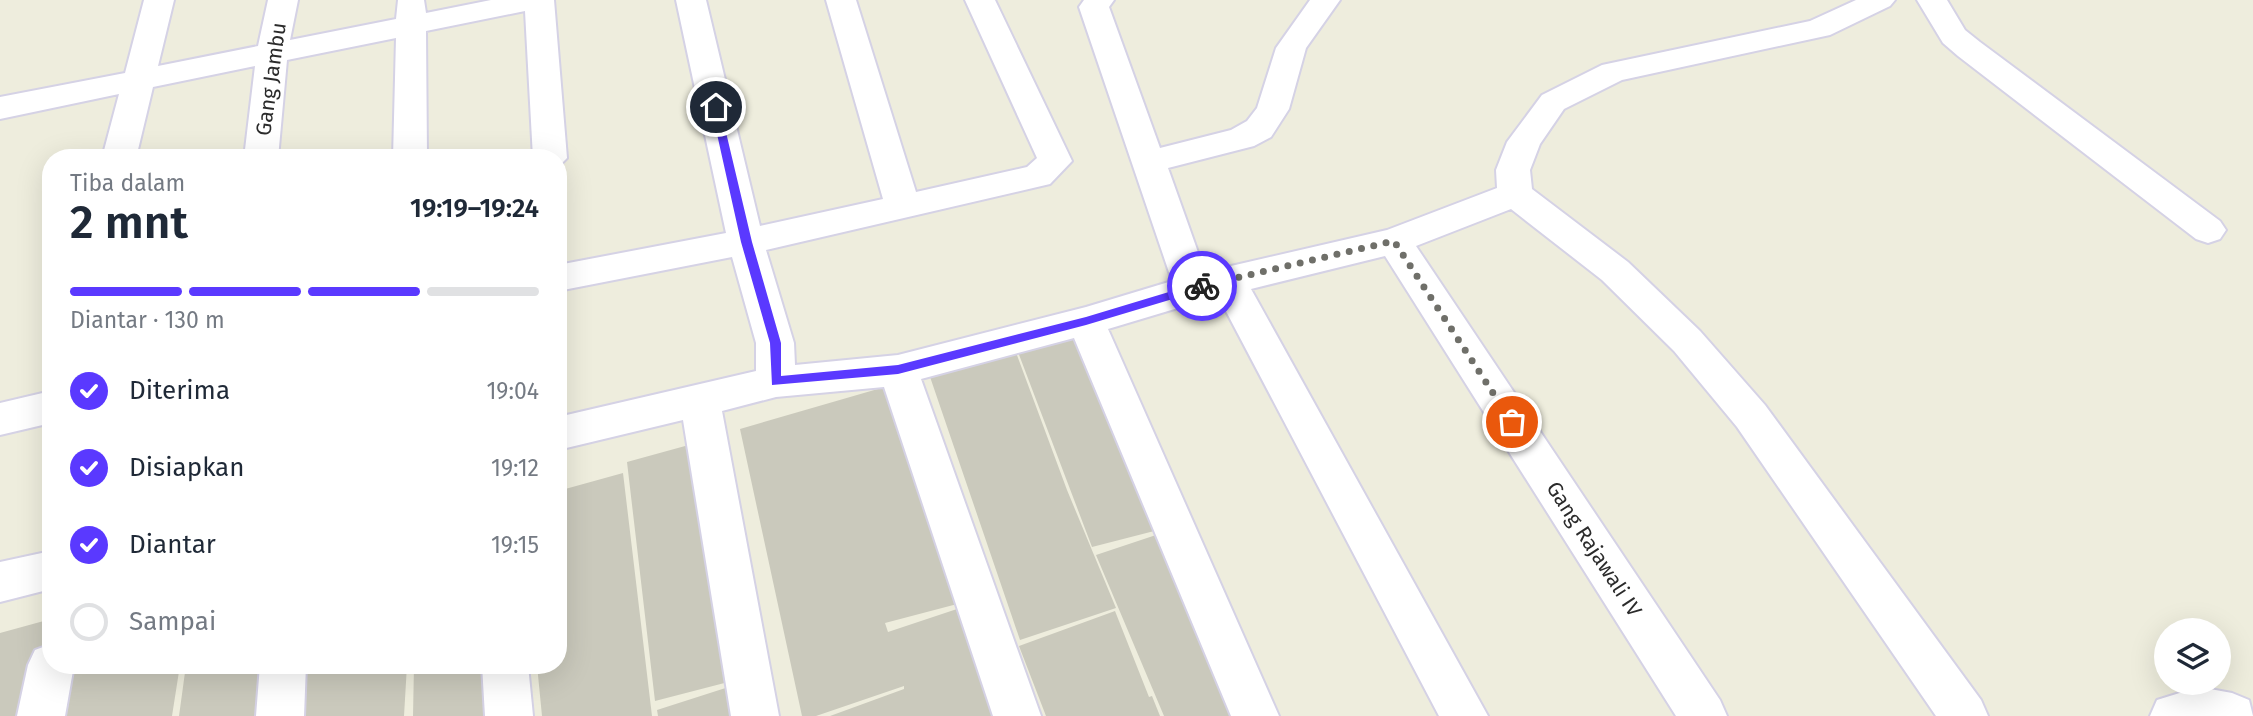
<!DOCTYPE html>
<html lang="id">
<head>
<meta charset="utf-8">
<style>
  body { margin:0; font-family:"Fira Sans",sans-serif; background:#f6f6f7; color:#1f2937; height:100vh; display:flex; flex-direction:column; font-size:26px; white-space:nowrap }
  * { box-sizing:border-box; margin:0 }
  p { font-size:23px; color:#747a83 }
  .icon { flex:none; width:38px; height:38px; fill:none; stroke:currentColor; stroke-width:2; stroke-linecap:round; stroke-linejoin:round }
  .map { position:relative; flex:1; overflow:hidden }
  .sheet { position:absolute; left:42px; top:149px; width:525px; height:525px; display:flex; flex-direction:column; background:#fff; border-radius:28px; box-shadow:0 7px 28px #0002 }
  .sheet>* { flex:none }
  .buttons { position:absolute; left:2154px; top:618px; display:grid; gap:14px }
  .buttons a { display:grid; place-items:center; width:77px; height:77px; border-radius:50%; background:#fff; box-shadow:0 7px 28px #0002; font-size:35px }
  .pin { position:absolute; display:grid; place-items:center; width:60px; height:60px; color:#fff; margin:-30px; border:4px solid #fff; border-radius:50%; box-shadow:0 2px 7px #0007 }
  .courier { position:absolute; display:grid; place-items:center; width:70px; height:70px; margin:-35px; border:5px solid #5a39ff; border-radius:50%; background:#fff; color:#222; box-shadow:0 2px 9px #0007 }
  .headline em { font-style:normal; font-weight:600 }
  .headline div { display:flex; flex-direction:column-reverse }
  .headline { display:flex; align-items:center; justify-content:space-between; height:119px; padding:0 28px }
  h1 { font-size:46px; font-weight:600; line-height:52px }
  .bar { display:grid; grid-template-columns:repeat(4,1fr); gap:10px 7px; align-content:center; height:84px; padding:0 28px }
  .bar i { height:9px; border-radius:5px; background:#e0e1e3 }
  .bar .on { background:#5a39ff }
  .bar p { grid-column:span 4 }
  ol { padding:0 28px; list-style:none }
  li { display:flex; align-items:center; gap:21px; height:77px }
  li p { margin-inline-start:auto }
  li .icon { padding:7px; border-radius:50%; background:#5a39ff; color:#fff; stroke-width:4 }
  li:last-child { color:#747a83 }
  li i { width:38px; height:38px; border:4px solid #e0e1e3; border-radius:50% }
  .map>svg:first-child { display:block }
  .building { fill:#cac9bc }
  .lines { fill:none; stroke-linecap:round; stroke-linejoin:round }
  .minor-casing { stroke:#d5d2e5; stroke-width:4 }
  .minor { fill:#fff; fill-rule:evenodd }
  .route { fill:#5a39ff }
  .done { stroke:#6f6f69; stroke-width:7; stroke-dasharray:0 12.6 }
  .labels { text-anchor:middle; stroke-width:5; stroke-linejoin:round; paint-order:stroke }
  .street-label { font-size:21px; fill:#2b2b2b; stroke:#fff }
</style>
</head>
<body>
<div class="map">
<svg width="2253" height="716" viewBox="0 0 2253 716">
  <rect width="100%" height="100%" fill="#eeeddd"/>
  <!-- building -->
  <path class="building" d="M1076,327l86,202 -70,18 -77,-203z
    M1014,347l53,143 49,118 -96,32 -92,-269z
    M895,384l66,219 -76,20 3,9 75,-25 35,109h-168l74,-27v-3l-88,30h-14l-62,-287z
    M696,443l40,237 -81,21 -28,-239z
    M623,473l29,243h-110l-5,-51h21v-174z
    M1165,532l83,184h-84l-68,-161z
    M1115,611l34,86 3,-1 8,20h-114l-27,-70z
    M51,619v25l-14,72h-37v-83z
    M67,665h113l-8,51h-114z
    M186,665h83l-4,51h-86z
    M295,665h112l-3,51h-110z
    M414,665h83l1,51h-85z
    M738,684l6,32h-86l-1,-6z"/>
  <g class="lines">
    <!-- minor casing -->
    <g class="minor-casing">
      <path id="minor" d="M144,0h30l-16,66 100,-20 10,-46h30l-8,40 106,-21 2,-19h26l2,13 65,-13h63l13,158 -9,9v-9h-25l-8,-147 -99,20 1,127h-34l3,-120 -109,22 -9,98h-34l11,-92 -102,21 -17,71h-34l17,-64 -119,25v-22l125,-24z
        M676,0h30l54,226 123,-27 -57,-199h30l60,192 111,-25 10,-9 -72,-158h30l77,161 -22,23 -284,66 28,93 1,22 103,-10 188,-48 86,-26 -93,-274 5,-7h30l-5,7 51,141 71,-18 16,-9 10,-13 19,-60 34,-48h30l-34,48 -17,61 -18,28 -17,9 -86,22 37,104 182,-42 110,-42 -1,-18 11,-28 35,-47 60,-30 208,-44 46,-21h39l-5,6 -60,29 -208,45 -58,29 -24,35 -10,26 2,19 96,73 72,69 65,74 216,295 7,16h-52l-199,-289 -63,-76 -72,-71 -91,-71 -95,37 304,454 7,16h-51l-291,-460 -134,33 237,427h-49l-221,-420 -110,33 171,387h-48l-157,-378 -153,41 120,337h-48l-109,-329 -108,10 -54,14 57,305h-48l-48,-296 -125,30v-33l198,-46v-28l-24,-86 -174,34v-26l168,-32z
        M1917,0h30l18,30 15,12 240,179 6,9 -6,9 -12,4 -12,-4 -238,-183 -15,-13z
        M51,391v32l-51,12v-32z
        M51,551v38l-51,13v-40z
        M51,644v21h23l-9,51h-48l11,-51 7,-15z
        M260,665h46l-2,51h-48z
        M482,665h46l5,51h-48z
        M2199,687l33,6 17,7 4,16h-103l7,-16z"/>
    </g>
    <!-- minor -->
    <use href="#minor" class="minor"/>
  </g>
  <!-- route -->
  <path class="route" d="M716,104l4,3 32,135 29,101v33l117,-11 188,-48 116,-35 6,4 -2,3 -120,36 -188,49 -126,11 -2,-42 -29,-101 -30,-135z"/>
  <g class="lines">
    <!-- done -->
    <path class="done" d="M1202,286l192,-45 118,181"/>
  </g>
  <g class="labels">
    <!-- street labels -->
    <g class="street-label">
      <text transform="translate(271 79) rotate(-82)" y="7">Gang Jambu</text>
      <text transform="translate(1594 549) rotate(57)" y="7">Gang Rajawali IV</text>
    </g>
  </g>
</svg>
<div class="buttons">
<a><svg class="icon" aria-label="layers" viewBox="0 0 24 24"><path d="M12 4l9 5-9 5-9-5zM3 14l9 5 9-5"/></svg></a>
</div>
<div class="pin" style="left:1512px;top:422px;background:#ea580c"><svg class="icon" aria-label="bag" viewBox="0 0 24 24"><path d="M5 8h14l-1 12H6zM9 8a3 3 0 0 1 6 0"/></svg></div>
<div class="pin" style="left:716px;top:107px;background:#1f2937"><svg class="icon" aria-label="home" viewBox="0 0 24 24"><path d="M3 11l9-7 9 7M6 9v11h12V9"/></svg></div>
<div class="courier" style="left:1202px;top:286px"><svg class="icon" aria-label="bike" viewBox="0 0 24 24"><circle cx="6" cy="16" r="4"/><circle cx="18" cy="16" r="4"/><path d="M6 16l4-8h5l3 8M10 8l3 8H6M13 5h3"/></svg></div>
<section class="sheet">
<div class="headline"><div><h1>2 mnt</h1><p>Tiba dalam</p></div><em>19:19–19:24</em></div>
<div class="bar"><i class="on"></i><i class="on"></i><i class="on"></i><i></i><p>Diantar · 130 m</p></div>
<ol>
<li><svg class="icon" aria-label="check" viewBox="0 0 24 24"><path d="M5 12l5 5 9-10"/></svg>Diterima<p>19:04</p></li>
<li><svg class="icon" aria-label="check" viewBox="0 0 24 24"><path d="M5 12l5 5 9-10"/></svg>Disiapkan<p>19:12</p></li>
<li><svg class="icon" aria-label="check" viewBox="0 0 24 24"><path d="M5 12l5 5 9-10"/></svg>Diantar<p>19:15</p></li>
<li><i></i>Sampai</li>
</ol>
</section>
</div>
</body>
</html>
